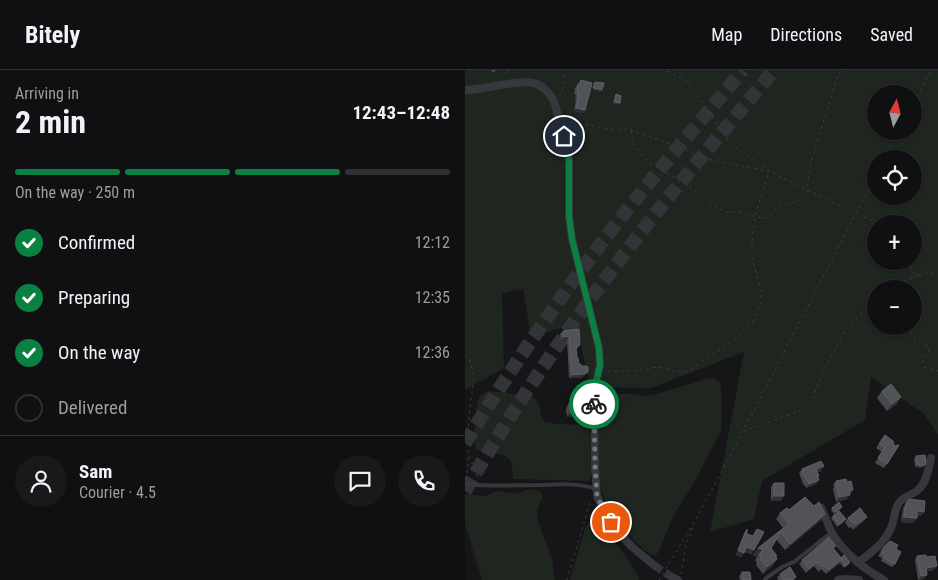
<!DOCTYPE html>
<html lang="en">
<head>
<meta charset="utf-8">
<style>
  body { margin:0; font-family:"Roboto Condensed",sans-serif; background:#19191b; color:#f1f3f6; height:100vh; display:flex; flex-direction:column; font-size:19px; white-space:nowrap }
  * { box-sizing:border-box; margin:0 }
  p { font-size:16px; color:#9c9d9f }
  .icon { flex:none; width:28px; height:28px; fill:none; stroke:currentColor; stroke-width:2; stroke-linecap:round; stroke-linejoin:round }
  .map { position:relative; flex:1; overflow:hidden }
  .sheet { display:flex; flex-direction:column; background:#101012; width:465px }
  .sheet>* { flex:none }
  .needle { width:32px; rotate:7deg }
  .buttons { position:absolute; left:402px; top:15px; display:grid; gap:10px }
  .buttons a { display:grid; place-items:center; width:55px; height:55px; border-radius:50%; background:#101012; box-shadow:0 1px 4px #0004,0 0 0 1px #303032; font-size:25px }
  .pin { position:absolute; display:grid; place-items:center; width:42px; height:42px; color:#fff; margin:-21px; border:2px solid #fff; border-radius:50%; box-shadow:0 1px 5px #0007 }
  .courier { position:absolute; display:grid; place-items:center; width:50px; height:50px; margin:-25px; border:4px solid #0b8043; border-radius:50%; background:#fff; color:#222; box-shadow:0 1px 6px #0007 }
  .head em { font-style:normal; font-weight:700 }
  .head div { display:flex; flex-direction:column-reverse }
  .head { display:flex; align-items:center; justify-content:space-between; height:85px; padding:0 15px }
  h1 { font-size:32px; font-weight:700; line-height:38px }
  .bar { display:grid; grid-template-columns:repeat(4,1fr); gap:8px 5px; align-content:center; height:60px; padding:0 15px }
  .bar i { height:6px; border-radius:4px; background:#303032 }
  .bar .active { background:#0b8043 }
  .bar p { grid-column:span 4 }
  .line { display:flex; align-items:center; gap:12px; padding:0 15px; border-top:1px solid #303032 }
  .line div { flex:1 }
  .round { display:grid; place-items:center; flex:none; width:52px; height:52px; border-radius:26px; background:#19191b }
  ol { padding:0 15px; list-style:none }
  li { display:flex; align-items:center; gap:15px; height:55px }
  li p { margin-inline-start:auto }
  li .icon { padding:5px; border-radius:50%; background:#0b8043; color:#fff; stroke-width:4 }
  li:last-child { color:#9c9d9f }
  li i { width:28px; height:28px; border:2px solid #303032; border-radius:50% }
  header { display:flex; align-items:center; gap:30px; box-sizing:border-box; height:70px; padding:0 25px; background:#101012; border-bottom:1px solid #303032 }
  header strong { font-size:24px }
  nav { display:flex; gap:28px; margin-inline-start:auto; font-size:18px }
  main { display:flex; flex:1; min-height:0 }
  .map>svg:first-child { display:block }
  .green { fill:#1e261f; fill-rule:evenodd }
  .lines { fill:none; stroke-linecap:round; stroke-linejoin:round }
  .street-tunnel { stroke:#333438; stroke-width:8; stroke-dasharray:8 4; stroke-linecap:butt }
  .highway-tunnel { stroke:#333438; stroke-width:14; stroke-dasharray:14 7; stroke-linecap:butt }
  .path { stroke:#3d3f44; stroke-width:1; stroke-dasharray:2.5 4; stroke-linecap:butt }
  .lane { stroke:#37383d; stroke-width:4 }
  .street { stroke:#37383d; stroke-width:8 }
  .wall { fill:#47494d }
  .shaded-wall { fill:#2f3033 }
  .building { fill:#525359; stroke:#5f6168 }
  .done { stroke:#757880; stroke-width:5; stroke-dasharray:0 9 }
  .route { stroke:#0b8043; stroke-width:6 }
</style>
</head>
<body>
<header>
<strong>Bitely</strong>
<nav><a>Map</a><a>Directions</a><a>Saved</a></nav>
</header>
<main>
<section class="sheet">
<div class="head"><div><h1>2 min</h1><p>Arriving in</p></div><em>12:43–12:48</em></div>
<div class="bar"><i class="active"></i><i class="active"></i><i class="active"></i><i></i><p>On the way · 250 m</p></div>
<ol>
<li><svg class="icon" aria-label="check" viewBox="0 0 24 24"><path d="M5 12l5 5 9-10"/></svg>Confirmed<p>12:12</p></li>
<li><svg class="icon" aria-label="check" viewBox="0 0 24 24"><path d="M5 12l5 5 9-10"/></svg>Preparing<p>12:35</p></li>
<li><svg class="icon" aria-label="check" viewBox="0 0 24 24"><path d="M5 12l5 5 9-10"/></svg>On the way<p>12:36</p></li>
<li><i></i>Delivered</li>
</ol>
<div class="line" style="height:90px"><a class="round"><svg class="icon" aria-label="person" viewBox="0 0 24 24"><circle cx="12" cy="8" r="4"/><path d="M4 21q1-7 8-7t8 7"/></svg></a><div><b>Sam</b><p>Courier · 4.5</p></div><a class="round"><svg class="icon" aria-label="chat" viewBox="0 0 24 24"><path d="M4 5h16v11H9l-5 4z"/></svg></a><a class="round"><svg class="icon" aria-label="phone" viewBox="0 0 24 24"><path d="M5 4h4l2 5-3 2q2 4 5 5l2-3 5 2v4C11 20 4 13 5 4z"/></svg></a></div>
</section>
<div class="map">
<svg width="473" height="510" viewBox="0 0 473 510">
  <rect width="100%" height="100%" fill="#161618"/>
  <!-- green -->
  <path class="green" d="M0,0h473v365l-14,-21 -53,-37 -6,43 -103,61 -8,38 -44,13 34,-180 -93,36 -61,-1 -14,-64 -45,14 -8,-48 -21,4 2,75 -39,22zM411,24h38v37h-38zM411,89h38v37h-38zM411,154h38v37h-38zM411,219h38v37h-38z
    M248,308l4,2 3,3 2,13 -1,35 -30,57 -17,26 -15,37 -3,4c-9,-1 -16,-9 -22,-15 -11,-11 -23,-25 -29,-40 -8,-20 -6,-50 -7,-72 0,-10 -1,-21 1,-31l4,-5 8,-1 9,3h14l12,2 11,-2 49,-15z
    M25,321l43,6c9,6 6,16 11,25l14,2 30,1 1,1 2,46 -1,9 -75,-2h-2c-1,-6 0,-12 -2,-17 -5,-12 -25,-7 -35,-13 -3,-8 -1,-45 4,-53 3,-3 6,-4 10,-5z
    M61,420c7,0 13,-1 17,5l-6,17 1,9 14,38 3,21h-73l-17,-56v-30l21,2 7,-4 5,-1 19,3z
    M125,452c6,2 10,4 14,8 9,8 33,39 35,50h-69l15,-51 2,-5z"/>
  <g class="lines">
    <!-- street-tunnel -->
    <path class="street-tunnel" d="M190,496l17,11"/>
    <!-- highway-tunnel -->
    <path class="highway-tunnel" d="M0,373c44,-71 90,-140 141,-206 44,-57 91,-112 137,-167
      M0,421c47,-80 98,-157 154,-230 49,-66 103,-128 155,-191"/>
    <!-- path -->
    <path class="path" d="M42,0l1,6
      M94,25l3,-3 4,-22
      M449,33l17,-33
      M102,50l2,2 41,7 21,1 55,20 18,8 16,4 49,9 77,38
      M166,61l2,13 14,17 59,36 12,11 7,4h12l25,6h6l6,-8 7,-5 15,-3 11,-11 3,-25 25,-83 6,-13
      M419,89l15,-28
      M399,147l14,7
      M442,191l7,13 5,1 19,-4
      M427,219l4,-4
      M432,219l-1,-4 23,-10
      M443,256l6,12 13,8 2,5 -7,11 2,5 14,4
      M0,285l5,5 4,18 -5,37 -1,37 10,27
      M143,301h26l24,-4 8,1 11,4 11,-1 48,-32 17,-18 7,-16 2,-14 -7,-21 -3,-16v-15l3,-23 14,-45 -38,-27 -7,-9 -20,-31 -19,-24 -19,-10
      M279,361l59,-21 8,-7 11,-29 24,-45 30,-28
      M0,409l3,-10v-16
      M216,504l5,-28 8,-22
      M102,510l23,-78
      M194,510l36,-59 56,-105 125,-241"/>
    <!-- lane -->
    <path class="lane" d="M0,414c26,3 52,1 78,1 18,-1 36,-2 54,4
      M300,509l17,-12 12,-5 29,-23 9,-6"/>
    <!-- street -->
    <path class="street" d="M0,20c19,0 54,-12 72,-6 7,3 13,10 17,17l10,35 5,24v56l3,23 27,109 1,17 -6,27 1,74 2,30 8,17 12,17 14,16 24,20
      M356,438c4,8 7,17 11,25 11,19 33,37 52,47
      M393,493c13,-11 29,-21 34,-38 3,-7 2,-15 7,-22 3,-6 13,-8 19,-13 8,-6 11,-22 13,-32
      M207,507l6,3
      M373,510l7,-1 14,1"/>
  </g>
  <!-- wall -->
  <path class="wall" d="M26,0h6l-4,3z
    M116,10l4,30 -2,3 -9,-2 2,-12h-1l1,-4 -2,-1 1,-6z
    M98,261l17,14 -2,3h-2l1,10 2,6 2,2 4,9 -4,3h-12l-2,-38h-6l-1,-6z
    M417,321l15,13 -10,7 -10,-13z
    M104,333l5,14h-7v-4h-1v-5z
    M420,365l9,11 5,-1 -15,23 -9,-5 7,-11 -6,-4z
    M451,386l9,9 -2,2 -5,1v-2l-3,1 -1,-8z
    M337,399l19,2 -4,1 2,4 -1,1 1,3 -3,4 -10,4 -1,-3 -1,1 -4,-10v-1l-1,-2z
    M371,411l11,1 6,8 -6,9 -11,3 -3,-13 1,-2 -1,-2z
    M309,413l7,18h-10v-14z
    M444,429l12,17h-4v2l-4,5 -12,-1 2,-14z
    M349,436l11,8 -5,7 -35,29 -9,-11 -5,9 5,9 -3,8 -10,9 -7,-9 1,-2 -2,-3 2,-3 -4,-2 5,-7 25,-20 -7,-9 4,-6 9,-3z
    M377,437l-8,7 -3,-4 1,-2z
    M368,446l11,5 -7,6 -6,-9z
    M383,448l16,3 -11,9 -2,-3 -2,1 -4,-6z
    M282,459v5l6,2 4,-7 -3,21 -3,4 -6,-2 -4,5 -5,-2 8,-22z
    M419,477l12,2 -1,15 -3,3 -11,-6 1,-3 -4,-2z
    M369,479l7,9 8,6 -5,4 -4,-5 -14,11 -5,-5 -2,3 -5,-6 -8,7 -7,-9 3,-4z
    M452,486l9,1 8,13 -8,1 -2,8 -6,1 -3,-20z
    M277,502l9,8h-11l-1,-4z
    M315,504l16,3 -2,3h-16l-1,-2z"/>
  <!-- shaded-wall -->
  <path class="shaded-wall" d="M128,18l9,2 -1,2 -9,-2z
    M149,32l6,1 -2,2 -5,-1z
    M111,38l9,2 -2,3 -9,-2z
    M104,266l-2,4h-6l2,-3z
    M123,302l-3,3 -4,3h-12l3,-3z
    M436,327l-4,7 -10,7 5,-7z
    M105,343h7l-3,4h-7z
    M460,395l-2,2 -5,1 2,-2z
    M359,396l-3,5 -8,3 3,-5z
    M354,410l-3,4 -10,4 3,-4z
    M388,420l-6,9 -11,3 3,-5 10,-6z
    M309,426h10l-3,5h-10z
    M452,441l7,1 -3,4 -7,-1z
    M360,444l-5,7 -35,29 5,-6z
    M402,447l-3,4 -11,9 3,-5z
    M439,447l13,1 -4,5 -12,-1z
    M281,477l8,3 -3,4 -8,-3z
    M293,478l5,2 -6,7 -4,-2z
    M273,480l6,3 -3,4 -5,-2z
    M312,489l-4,6 -10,9 4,-7z
    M377,489l-3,5 -13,10 3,-4z
    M352,492l-3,4 -8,7 3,-4z
    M472,496l-3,4 -11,2 3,-4z
    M462,505l-3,4 -6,1 3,-4z"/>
  <!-- building -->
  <path class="building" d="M116,10l11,3 -7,27 -9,-2 3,-13h-1v-4l-1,-1 1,-6h2z
    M130,12l9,1 -2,7 -9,-2z
    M151,24l5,2 -1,7 -6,-1z
    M114,259l1,16h-4l1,13h1l1,6h2v2h4l3,1v5l-4,2 -12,1 -3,-39 -6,1v-6z
    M426,314l10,13 -9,7 -10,-13z
    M104,333h8v10h-7v-4h-1z
    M420,365l8,6 1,5 5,-1 -12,19 -9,-6 7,-11 -6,-3z
    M460,385l1,6 -1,4 -5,1 -1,-2h-2l-1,-8z
    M356,391l3,5 -8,3 3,7h-2l2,4 -10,4 -1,-3h-1l-5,-9 2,-1 -2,-2z
    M381,409l1,3 4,-1 2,9 -4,1 1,4 -11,2 -3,-13h1l-1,-3z
    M309,413h10v13h-10z
    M340,427l9,9 5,-4 6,12 -35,30 -9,-12 -10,16 6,8 -2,-1 2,4 -10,8 -7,-8 2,-2 -3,-3 4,-4 -5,-2 31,-24 -9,-11 7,-5 2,2z
    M444,429l16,2 -1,11 -7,-1v7l-13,-1 2,-14z
    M374,432l3,5 -6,5 -4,-4z
    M395,438l7,9 -11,8 -2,-3 -1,1 -5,-5z
    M374,441l7,8 -7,6 -6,-9z
    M282,459v5l6,2 4,-7 7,3 -10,18 -8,-3 -2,6 -6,-3z
    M364,467l7,9 -3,2 9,11 -13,11 -5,-5 -2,2 -5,-5 -8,7 -7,-9z
    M425,471l8,4 -2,4 5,3 -6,12 -11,-6 1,-4 -4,-2 3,-5z
    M379,485l6,7 -4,4 -5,-6 1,-1 -1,-1z
    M461,485v2l9,-1 2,10 -11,2 1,7 -6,1 -4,-20z
    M325,497l6,10 -5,3h-7l-4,-6z
    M277,502h8l1,8h-8z"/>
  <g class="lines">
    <!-- done -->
    <path class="done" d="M129,334l1,62 2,30 8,17 6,9"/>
    <!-- route -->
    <path class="route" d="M99,66l5,24v56l3,23 27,109 1,17 -6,27v12"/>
  </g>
</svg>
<div class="buttons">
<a><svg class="needle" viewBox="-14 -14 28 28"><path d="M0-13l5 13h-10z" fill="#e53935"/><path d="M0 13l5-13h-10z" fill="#9c9d9f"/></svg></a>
<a><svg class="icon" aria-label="locate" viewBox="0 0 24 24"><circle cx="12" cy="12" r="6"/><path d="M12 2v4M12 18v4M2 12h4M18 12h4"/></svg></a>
<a>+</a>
<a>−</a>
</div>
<div class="pin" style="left:146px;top:452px;background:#ea580c"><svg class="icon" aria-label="bag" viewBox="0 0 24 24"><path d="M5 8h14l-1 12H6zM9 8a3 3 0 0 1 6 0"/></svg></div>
<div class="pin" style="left:99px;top:66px;background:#1f2937"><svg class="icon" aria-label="home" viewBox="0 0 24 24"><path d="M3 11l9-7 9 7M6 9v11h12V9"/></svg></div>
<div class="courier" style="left:129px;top:334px"><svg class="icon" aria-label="bike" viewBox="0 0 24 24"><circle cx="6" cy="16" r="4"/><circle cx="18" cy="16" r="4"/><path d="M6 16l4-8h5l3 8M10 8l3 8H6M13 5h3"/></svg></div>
</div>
</main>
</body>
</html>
